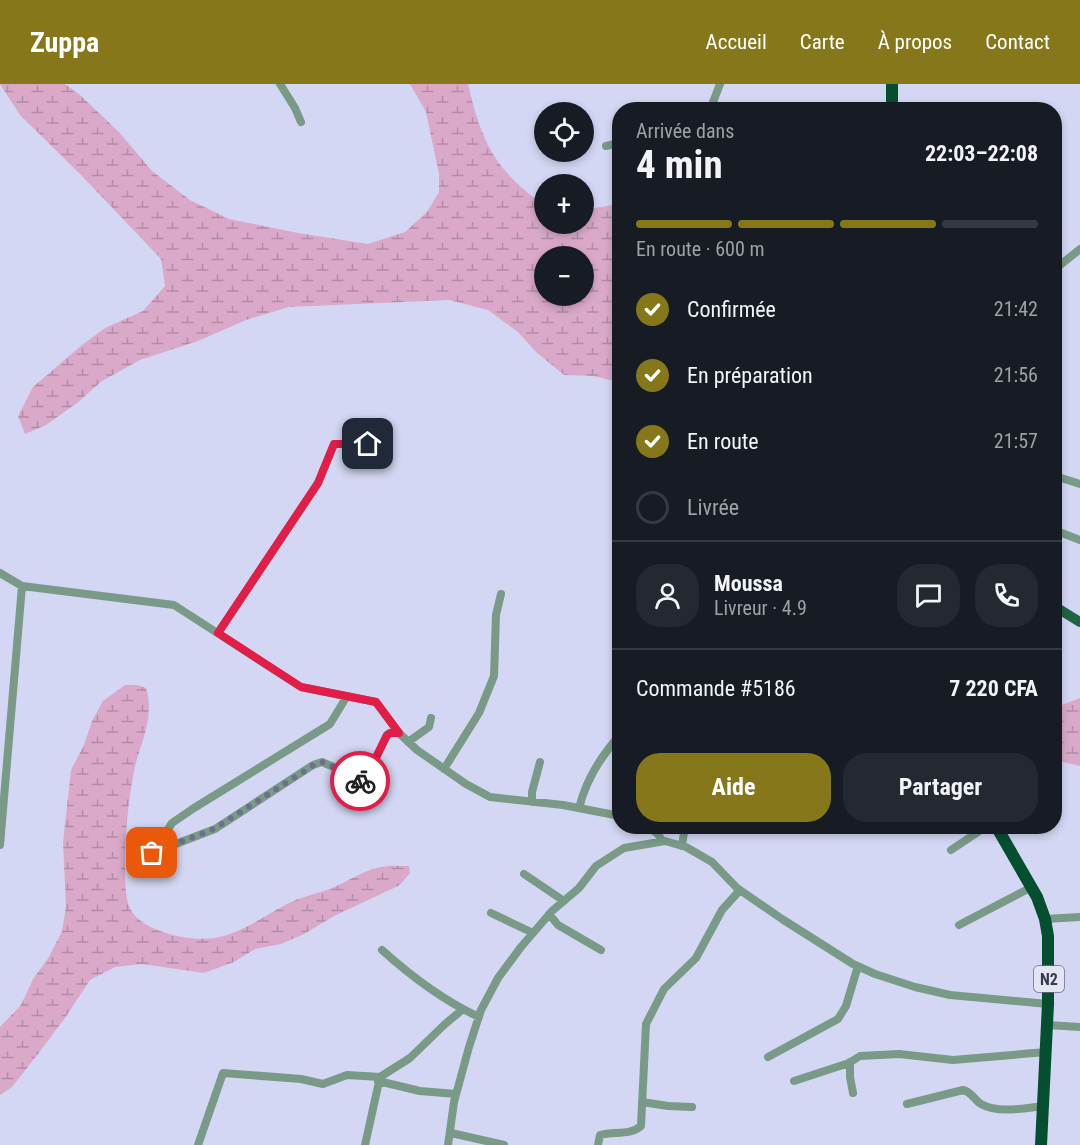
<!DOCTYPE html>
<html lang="fr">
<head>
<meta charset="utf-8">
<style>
  body { margin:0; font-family:"Roboto Condensed",sans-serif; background:#242831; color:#f1f3f6; height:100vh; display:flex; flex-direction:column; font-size:22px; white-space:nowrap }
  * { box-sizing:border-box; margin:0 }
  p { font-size:20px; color:#9ea1a6 }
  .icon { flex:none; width:33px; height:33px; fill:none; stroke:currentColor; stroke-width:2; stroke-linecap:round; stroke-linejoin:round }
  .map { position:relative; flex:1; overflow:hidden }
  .sheet { position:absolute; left:612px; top:18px; width:450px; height:732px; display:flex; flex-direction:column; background:#171b24; border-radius:24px; box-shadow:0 3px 9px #0003 }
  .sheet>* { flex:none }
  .tools { position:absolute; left:534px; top:18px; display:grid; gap:12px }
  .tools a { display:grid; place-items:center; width:60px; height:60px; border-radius:50%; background:#171b24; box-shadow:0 3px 9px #0003; font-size:30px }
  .pin { position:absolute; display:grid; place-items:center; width:51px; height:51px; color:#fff; margin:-26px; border-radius:12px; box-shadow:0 3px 9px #0006 }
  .courier { position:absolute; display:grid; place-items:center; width:60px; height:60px; margin:-30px; border:4px solid #e11d48; border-radius:50%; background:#fff; color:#222; box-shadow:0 2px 8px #0007 }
  .head em { font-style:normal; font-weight:700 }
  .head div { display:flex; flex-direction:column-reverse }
  .head { display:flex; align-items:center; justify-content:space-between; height:102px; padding:0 24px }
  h1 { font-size:39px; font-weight:700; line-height:45px }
  .bar { display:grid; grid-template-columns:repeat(4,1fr); gap:9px 6px; align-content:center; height:72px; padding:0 24px }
  .bar i { height:8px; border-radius:4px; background:#363941 }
  .bar .active { background:#87771b }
  .bar p { grid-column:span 4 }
  .line { display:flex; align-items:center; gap:15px; padding:0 24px; border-top:2px solid #363941 }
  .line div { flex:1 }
  .round { display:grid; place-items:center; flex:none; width:63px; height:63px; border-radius:24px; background:#242831 }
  ol { padding:0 24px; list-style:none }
  li { display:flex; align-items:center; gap:18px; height:66px }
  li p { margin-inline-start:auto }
  li .icon { padding:6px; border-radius:50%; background:#87771b; color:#fff; stroke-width:4 }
  li:last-child { color:#9ea1a6 }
  li i { width:33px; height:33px; border:3px solid #363941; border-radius:50% }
  .primary-button { display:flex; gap:12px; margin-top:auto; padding:12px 24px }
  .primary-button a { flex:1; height:69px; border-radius:24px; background:#87771b; color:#fff; font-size:24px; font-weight:700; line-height:69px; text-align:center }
  .primary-button a+a { background:#242831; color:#f1f3f6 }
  header { display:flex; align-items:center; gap:36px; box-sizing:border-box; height:84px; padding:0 30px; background:#87771b; color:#fff }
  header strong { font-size:28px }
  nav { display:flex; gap:33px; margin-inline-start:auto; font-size:21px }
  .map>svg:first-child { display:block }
  .wetland { fill:url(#wetland-marsh); fill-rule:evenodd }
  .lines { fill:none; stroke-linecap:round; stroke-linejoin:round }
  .minor { stroke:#799a86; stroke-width:8 }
  .major { stroke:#1e6543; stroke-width:10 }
  .highway { stroke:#054f30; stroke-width:12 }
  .done { stroke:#6d708c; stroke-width:6; stroke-dasharray:0 10.8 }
  .route { stroke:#e11d48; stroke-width:8 }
  .labels { text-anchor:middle; stroke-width:4.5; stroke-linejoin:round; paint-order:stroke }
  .shield { fill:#e3e5f3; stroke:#6a6d84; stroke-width:1.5 }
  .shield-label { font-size:16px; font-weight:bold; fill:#363955 }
</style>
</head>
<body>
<header>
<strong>Zuppa</strong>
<nav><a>Accueil</a><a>Carte</a><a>À propos</a><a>Contact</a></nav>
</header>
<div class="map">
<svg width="1080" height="1061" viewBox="0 0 1080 1061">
  <defs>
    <pattern id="wetland-marsh" width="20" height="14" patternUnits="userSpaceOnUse" patternTransform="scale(1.5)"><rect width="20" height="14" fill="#daa9ca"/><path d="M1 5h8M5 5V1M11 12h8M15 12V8" fill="none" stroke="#b28ba7"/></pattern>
  </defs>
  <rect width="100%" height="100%" fill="#d3d7f3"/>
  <!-- wetland -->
  <path class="wetland" d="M0,0h65l15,11 39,37 33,39 38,29 39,19 69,14 70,11 37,-12 22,-20 12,-20v-18l-13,-62 -16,-28h58c14,59 26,85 76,121v19h40v-14l35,-6v178l-26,-6 -29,-1 -28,-23 -18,-20 -30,-22 -39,-10 -160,7 -43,13 -48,21 -58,19 -38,21 -25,22 -31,22 -21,9 -7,-18 15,-29 49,-42 23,-17 38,-17 22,-25 -4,-27 -80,-84 -61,-60zM544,172h40v40h-40z
    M125,601h12l9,3c10,32 -8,58 -13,88 -6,32 -11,91 -6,123 4,32 62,43 88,39 26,-5 48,-21 70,-33 15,-8 27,-10 42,-15 17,-6 38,-21 55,-23 8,-2 18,-1 27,-1l1,7 -10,12 -66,31 -30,18 -23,10 -26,5 -21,13 -30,11 -62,-9 -27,3 -25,13 -25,38 -27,36 -26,33 -12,8v-68l21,-22 12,-26 16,-22 13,-26 4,-25 -3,-64 8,-72 13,-25 8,-24 11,-20z
    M1080,614v68l-22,-5 -3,-4 -1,-49z"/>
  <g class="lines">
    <!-- minor -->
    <path class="minor" d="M280,0l15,24 6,14
      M710,26l10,-26
      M606,62l14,-3
      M1054,186l26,-21
      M1054,389l7,5 19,6
      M1054,446l26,10
      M0,489l22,13 152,19 127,82 75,15 23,31
      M218,549l100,-150 16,-39h34
      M408,658l21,-15 2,-9
      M444,685l35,-56 15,-37 2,-61 5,-21
      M532,718v-10l8,-30
      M579,724c7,-28 21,-51 41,-73
      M647,742l11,8 4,7h3
      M165,750l7,-11 22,-15 136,-84 17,-28
      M0,761l22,-259
      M682,762l3,-20
      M951,766l27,-18 1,-6
      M152,769l63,-24 98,-64 9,-3 21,9 6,10 11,1 8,-8 19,-39 3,-2h9l18,17 49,34 24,13 73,8 57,11
      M524,790l40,27
      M491,829l42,20
      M549,830l9,11 43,25
      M1045,835l35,-2
      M959,841l73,-38
      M382,866c30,27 60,50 97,67
      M1047,941l33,2
      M768,973l70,-38 8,-13 12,-40
      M850,978v15l3,16
      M378,997l42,10 36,3
      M794,997l55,-18 11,-7 39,-2 54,6 93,-8
      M642,1018l26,4 24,1
      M907,1020l56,-14c9,2 11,10 18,14 17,10 44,4 62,2
      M451,1049l53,12
      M198,1061l25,-72 78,6 22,5 24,-9 33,2
      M365,1061l15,-68 30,-19 34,-33 19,-16
      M448,1061l6,-43 15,-55 12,-37 17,-32 23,-31 31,-36 27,-23 17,-22 28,-18 41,-7 21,6 26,15 25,26 45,31 71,45 22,10 40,13 35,8 98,9
      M598,1061l2,-10c14,-4 30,1 41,-9l5,-102 18,-35 32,-31 26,-48 18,-20"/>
    <!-- major -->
    <path class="major" d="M1054,522l26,16"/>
    <!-- highway -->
    <path class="highway" d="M892,0v26
      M996,742l41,71 8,22 3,17v68l-7,141"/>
  </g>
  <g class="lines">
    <!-- done -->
    <path class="done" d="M152,769l62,-24 100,-64 8,-3 21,9 6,10 5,2 6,-2"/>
    <!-- route -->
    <path class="route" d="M360,697l8,-7 19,-39 3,-2h9l-23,-31 -75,-15 -83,-54 100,-150 16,-39h34"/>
  </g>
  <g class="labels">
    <!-- shield labels -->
    <rect class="shield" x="1034" y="882" width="30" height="26" rx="4.5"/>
    <g class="shield-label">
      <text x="1049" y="901">N2</text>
    </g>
  </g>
</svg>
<div class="tools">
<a><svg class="icon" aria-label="locate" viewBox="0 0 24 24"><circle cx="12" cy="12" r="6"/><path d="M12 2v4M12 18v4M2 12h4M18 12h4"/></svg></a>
<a>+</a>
<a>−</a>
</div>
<div class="pin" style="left:152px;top:769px;background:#ea580c"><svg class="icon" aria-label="bag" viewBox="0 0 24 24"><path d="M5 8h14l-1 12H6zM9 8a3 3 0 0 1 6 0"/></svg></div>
<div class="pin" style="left:368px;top:360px;background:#1f2937"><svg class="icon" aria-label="home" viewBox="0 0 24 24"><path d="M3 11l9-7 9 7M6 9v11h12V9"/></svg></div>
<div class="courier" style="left:360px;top:697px"><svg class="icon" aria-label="bike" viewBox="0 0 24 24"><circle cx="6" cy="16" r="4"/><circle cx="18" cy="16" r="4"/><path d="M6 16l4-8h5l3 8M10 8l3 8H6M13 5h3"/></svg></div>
<section class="sheet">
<div class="head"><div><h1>4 min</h1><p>Arrivée dans</p></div><em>22:03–22:08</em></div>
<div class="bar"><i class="active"></i><i class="active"></i><i class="active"></i><i></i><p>En route · 600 m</p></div>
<ol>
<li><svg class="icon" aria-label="check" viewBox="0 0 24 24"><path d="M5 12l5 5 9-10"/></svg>Confirmée<p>21:42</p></li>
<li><svg class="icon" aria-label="check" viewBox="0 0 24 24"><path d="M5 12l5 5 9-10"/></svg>En préparation<p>21:56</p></li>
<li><svg class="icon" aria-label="check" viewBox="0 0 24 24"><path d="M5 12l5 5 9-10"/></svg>En route<p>21:57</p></li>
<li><i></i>Livrée</li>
</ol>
<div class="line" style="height:108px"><a class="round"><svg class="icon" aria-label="person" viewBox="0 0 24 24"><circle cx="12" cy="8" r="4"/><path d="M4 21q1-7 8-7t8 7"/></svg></a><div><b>Moussa</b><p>Livreur · 4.9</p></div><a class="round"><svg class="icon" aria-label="chat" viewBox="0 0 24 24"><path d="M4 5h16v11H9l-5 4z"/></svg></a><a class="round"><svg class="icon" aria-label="phone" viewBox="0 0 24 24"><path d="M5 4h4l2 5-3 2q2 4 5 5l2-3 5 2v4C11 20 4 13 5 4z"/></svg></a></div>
<div class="line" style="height:78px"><div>Commande #5186</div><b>7 220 CFA</b></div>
<div class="primary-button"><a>Aide</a><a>Partager</a></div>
</section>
</div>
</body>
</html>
